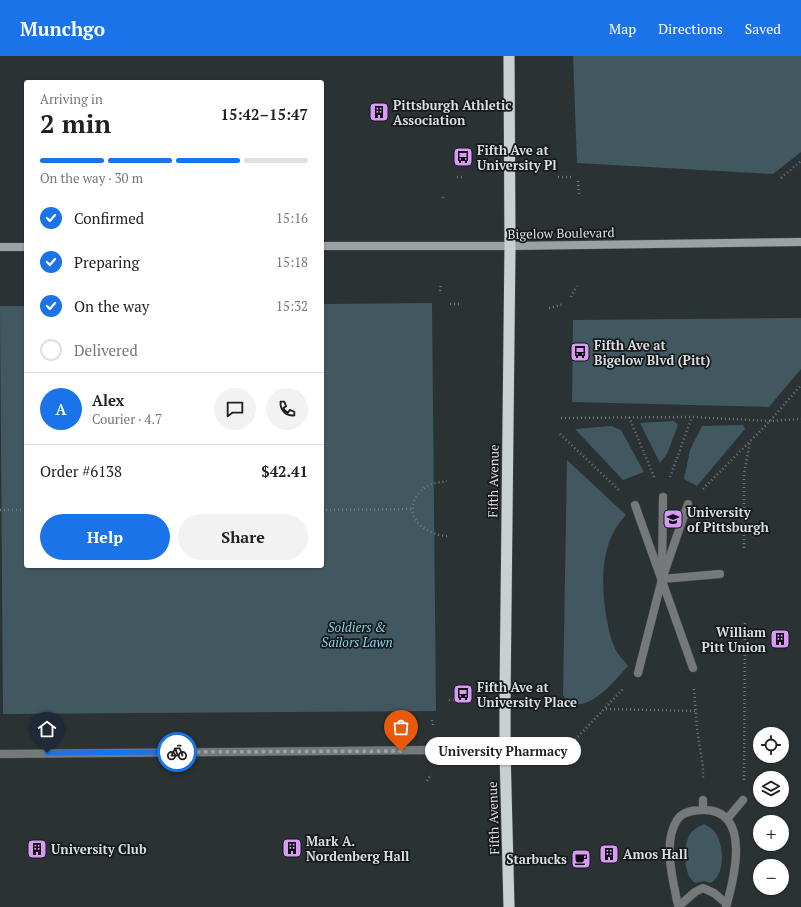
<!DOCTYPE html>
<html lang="en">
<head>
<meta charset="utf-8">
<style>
  body { margin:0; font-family:"PT Serif",serif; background:#f2f2f2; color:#202124; height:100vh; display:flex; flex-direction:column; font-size:15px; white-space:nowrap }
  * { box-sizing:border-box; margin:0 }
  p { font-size:13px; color:#757577 }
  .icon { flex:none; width:22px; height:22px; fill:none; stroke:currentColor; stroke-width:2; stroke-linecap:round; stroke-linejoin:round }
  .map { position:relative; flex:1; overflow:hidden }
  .details { position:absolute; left:24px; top:24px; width:300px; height:488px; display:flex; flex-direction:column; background:#fff; border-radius:4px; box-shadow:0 1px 3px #0004 }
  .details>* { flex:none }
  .fabs { position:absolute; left:753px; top:671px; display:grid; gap:8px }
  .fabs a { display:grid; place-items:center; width:36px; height:36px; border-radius:50%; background:#fff; box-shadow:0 1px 3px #0004; font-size:20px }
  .pin { position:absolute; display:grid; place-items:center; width:34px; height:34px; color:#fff; margin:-41px -17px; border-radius:50% 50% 50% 0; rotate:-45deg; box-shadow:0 0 4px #0007 }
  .pin .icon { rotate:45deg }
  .courier { position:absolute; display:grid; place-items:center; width:40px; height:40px; margin:-20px; border:3px solid #1a73e8; border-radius:50%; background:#fff; color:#222; box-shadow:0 1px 5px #0007 }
  .bubble { position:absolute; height:28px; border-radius:14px; background:#fff; box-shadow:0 1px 3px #0004; font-size:13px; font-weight:700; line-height:28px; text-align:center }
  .overview em { font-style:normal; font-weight:700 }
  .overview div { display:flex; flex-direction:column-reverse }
  .overview { display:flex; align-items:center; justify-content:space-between; height:68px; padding:0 16px }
  h1 { font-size:26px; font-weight:700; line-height:30px }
  .bar { display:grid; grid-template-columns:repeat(4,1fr); gap:6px 4px; align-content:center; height:48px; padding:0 16px }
  .bar i { height:5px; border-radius:3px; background:#e0e0e0 }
  .bar .on { background:#1a73e8 }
  .bar p { grid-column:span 4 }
  .line { display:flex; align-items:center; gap:10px; padding:0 16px; border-top:1px solid #e0e0e0 }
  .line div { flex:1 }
  .round { display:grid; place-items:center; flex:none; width:42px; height:42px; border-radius:21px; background:#f2f2f2 }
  ol { padding:0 16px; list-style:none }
  li { display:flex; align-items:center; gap:12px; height:44px }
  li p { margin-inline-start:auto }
  li .icon { padding:4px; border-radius:50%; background:#1a73e8; color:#fff; stroke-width:4 }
  li:last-child { color:#757577 }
  li i { width:22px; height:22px; border:2px solid #e0e0e0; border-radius:50% }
  .button { display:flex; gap:8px; margin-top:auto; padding:8px 16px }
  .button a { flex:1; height:46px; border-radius:24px; background:#1a73e8; color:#fff; font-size:16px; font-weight:700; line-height:46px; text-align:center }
  .button a+a { background:#f2f2f2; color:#202124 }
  header { display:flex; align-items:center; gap:24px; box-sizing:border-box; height:56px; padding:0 20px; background:#1a73e8; color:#fff }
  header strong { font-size:19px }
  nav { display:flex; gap:22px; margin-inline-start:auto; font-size:14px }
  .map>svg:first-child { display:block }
  .green { fill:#415860 }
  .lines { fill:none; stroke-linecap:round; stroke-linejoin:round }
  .pedestrian-casing { stroke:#474e50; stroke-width:9 }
  .minor-casing { stroke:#474e50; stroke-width:9 }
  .secondary-casing { stroke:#474e50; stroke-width:9 }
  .trunk-casing { stroke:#474e50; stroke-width:12 }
  .path { stroke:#73797b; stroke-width:2.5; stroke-dasharray:1 3; stroke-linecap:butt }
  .pedestrian { stroke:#75797a; stroke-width:8 }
  .minor { stroke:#75797a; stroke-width:8 }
  .secondary { stroke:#9ca2a3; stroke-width:8 }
  .trunk { stroke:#c8d0d2; stroke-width:11 }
  .done { stroke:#9da2a4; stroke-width:4; stroke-dasharray:0 7.2 }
  .route { stroke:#1a73e8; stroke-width:5 }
  .labels { text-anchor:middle; stroke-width:3.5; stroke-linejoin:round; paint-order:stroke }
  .poi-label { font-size:13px; font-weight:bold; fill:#dadee0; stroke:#16191a; text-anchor:start }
  .street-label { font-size:13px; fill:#dadee0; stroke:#16191a }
  .park-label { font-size:13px; font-style:italic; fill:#89d0e9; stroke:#16191a }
</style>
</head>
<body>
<header>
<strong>Munchgo</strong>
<nav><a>Map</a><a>Directions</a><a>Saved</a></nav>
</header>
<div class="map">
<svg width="801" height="851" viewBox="0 0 801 851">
  <rect width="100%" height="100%" fill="#2b3234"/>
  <!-- green -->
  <path class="green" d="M573,0h228v96l-28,22 -196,-11z
    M432,247l4,408 -433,3 -3,-408h26v260h296v-262z
    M801,262v51l-32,38 -197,-5 1,-82z
    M674,365l4,4 -11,29 -7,9 -20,-40z
    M743,369l2,4 -48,57 -13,-7 6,-29 12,-24z
    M611,370l10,4 23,42 -21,8 -48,-51z
    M567,404l59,55c-26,27 -25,66 -20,101 2,10 4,21 8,30 2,7 10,14 14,20 -11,12 -29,35 -47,38 -4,1 -9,0 -13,-1l-5,-8z
    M704,768c2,1 6,3 8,5 10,8 12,30 8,42 -2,5 -5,9 -9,12l-7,-2 -8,2c-13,-5 -13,-36 -7,-47 3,-6 9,-9 15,-12z"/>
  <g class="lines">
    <!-- pedestrian casing -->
    <g class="pedestrian-casing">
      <path id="pedestrian" d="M635,449l58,163
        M662,516l1,-75
        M662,523l58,-5
        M638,617l24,-94 26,-75
        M703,744v10
        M728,762l15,-18
        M679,850l16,-14 8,-4 11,5 13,11
        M679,851c-3,-6 -3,-14 -5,-21 -4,-21 -9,-46 3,-66 6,-9 17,-10 27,-10 48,0 30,69 22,97"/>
    </g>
    <!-- minor casing -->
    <g class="minor-casing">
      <path id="minor" d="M0,698l432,-4 73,1"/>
    </g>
    <!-- secondary casing -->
    <g class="secondary-casing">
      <path id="secondary" d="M322,190h188l291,-4
        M0,191h26"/>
    </g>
    <!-- trunk casing -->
    <g class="trunk-casing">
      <path id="trunk" d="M509,851l-4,-156v-53l5,-452 -1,-190"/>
    </g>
    <!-- path -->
    <path class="path" d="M457,121h7
      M558,121h14
      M781,122l20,-17
      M578,125l1,13
      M443,142l1,-3
      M440,235l1,-8
      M571,241l6,-11
      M450,248h10
      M549,252l15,-4
      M629,361l26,62
      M561,362l131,-1 78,4 31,-2
      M560,378l61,58
      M670,421l22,-60
      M703,433l67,-68 31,-36
      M0,454h26
      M322,454l90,-1
      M447,480c-18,-1 -40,-14 -33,-35 3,-7 9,-13 15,-16 5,-2 12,-3 18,-4
      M744,492v-74l6,-32
      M694,633l3,40 6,38v13
      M544,642l10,-1
      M449,644l15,-1
      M606,653l89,2
      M432,664l1,6
      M554,702l18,-15 52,-55
      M744,724l1,-159
      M427,725l4,-7"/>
    <!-- pedestrian -->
    <use href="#pedestrian" class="pedestrian"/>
    <!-- minor -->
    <use href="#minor" class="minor"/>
    <!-- secondary -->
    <use href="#secondary" class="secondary"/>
    <!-- trunk -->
    <use href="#trunk" class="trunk"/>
  </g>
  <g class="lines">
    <!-- done -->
    <path class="done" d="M177,696l224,-1"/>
    <!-- route -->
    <path class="route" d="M47,697l130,-1"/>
  </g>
  <!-- icons -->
  <defs>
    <g id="building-square" transform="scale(1)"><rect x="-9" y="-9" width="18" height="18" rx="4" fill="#d99af7" stroke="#16191a"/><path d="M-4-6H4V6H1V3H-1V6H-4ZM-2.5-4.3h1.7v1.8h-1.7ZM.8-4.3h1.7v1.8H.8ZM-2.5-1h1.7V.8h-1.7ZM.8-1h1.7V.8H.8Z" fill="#111"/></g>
    <g id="bus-square" transform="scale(1)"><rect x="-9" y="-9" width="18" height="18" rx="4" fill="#d99af7" stroke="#16191a"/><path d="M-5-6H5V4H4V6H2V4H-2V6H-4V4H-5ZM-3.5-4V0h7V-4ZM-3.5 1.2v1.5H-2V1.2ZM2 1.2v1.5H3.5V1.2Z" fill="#111"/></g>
    <g id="university-square" transform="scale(1)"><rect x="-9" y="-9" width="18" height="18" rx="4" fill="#d99af7" stroke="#16191a"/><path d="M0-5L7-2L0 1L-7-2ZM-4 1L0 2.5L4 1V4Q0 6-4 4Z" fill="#111"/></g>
    <g id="cafe-square" transform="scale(1)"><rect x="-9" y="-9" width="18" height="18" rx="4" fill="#d99af7" stroke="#16191a"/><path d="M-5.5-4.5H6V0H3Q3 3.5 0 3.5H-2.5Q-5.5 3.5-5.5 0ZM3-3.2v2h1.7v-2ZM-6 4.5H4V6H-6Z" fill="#111"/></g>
  </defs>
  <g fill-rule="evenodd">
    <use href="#building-square" x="379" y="56"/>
    <use href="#bus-square" x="463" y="101"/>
    <use href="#bus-square" x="580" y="296"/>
    <use href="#university-square" x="673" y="463"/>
    <use href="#building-square" x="780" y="583"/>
    <use href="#bus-square" x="463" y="638"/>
    <use href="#building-square" x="292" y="792"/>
    <use href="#building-square" x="37" y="793"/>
    <use href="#building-square" x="609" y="798"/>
    <use href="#cafe-square" x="581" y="803"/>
  </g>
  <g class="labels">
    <!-- poi labels -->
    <g class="poi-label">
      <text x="393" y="54">Pittsburgh Athletic<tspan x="393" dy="15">Association</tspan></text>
      <text x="477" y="99">Fifth Ave at<tspan x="477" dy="15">University Pl</tspan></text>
      <text x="594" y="294">Fifth Ave at<tspan x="594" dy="15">Bigelow Blvd (Pitt)</tspan></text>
      <text x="687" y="461">University<tspan x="687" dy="15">of Pittsburgh</tspan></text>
      <text x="766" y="581" text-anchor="end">William<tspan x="766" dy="15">Pitt Union</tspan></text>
      <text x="477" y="636">Fifth Ave at<tspan x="477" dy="15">University Place</tspan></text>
      <text x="306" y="790">Mark A.<tspan x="306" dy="15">Nordenberg Hall</tspan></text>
      <text x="51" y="798">University Club</text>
      <text x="623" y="803">Amos Hall</text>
      <text x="567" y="808" text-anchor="end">Starbucks</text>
    </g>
    <!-- street labels -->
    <g class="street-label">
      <text transform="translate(561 177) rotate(-1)" y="5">Bigelow Boulevard</text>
      <text transform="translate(493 425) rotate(-89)" y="5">Fifth Avenue</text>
      <text transform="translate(493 762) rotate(-92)" y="5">Fifth Avenue</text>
    </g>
    <!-- park labels -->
    <g class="park-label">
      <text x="357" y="576">Soldiers &amp;<tspan x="357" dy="15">Sailors Lawn</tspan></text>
    </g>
  </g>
</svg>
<div class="fabs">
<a><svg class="icon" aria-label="locate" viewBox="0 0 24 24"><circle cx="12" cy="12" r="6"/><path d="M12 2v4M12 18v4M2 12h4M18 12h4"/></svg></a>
<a><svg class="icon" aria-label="layers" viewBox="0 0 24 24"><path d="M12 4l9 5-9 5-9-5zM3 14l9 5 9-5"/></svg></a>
<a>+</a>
<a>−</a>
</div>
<div class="pin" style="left:401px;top:695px;background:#ea580c"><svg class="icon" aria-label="bag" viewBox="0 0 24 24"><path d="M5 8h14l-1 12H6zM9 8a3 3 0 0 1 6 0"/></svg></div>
<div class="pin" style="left:47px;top:697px;background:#1f2937"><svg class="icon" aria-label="home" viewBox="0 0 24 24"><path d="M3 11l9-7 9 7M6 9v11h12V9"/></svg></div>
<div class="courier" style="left:177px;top:696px"><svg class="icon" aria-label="bike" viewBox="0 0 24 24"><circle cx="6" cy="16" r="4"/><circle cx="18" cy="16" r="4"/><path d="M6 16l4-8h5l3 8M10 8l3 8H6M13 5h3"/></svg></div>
<div class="bubble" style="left:425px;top:681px;width:156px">University Pharmacy</div>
<section class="details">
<div class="overview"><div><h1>2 min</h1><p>Arriving in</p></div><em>15:42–15:47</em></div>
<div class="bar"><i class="on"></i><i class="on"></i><i class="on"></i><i></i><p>On the way · 30 m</p></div>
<ol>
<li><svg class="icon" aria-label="check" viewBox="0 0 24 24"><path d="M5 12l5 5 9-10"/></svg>Confirmed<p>15:16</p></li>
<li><svg class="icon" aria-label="check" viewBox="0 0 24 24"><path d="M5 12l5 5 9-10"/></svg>Preparing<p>15:18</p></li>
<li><svg class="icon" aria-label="check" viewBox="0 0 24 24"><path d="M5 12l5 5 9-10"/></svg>On the way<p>15:32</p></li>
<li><i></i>Delivered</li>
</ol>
<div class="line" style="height:72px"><b class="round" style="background:#1a73e8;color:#fff">A</b><div><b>Alex</b><p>Courier · 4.7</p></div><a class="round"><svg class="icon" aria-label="chat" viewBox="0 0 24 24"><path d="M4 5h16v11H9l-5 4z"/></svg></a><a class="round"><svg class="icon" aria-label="phone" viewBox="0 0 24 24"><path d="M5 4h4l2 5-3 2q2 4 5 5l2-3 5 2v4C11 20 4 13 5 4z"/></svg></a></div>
<div class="line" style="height:52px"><div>Order #6138</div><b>$42.41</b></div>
<div class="button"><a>Help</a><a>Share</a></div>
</section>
</div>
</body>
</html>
